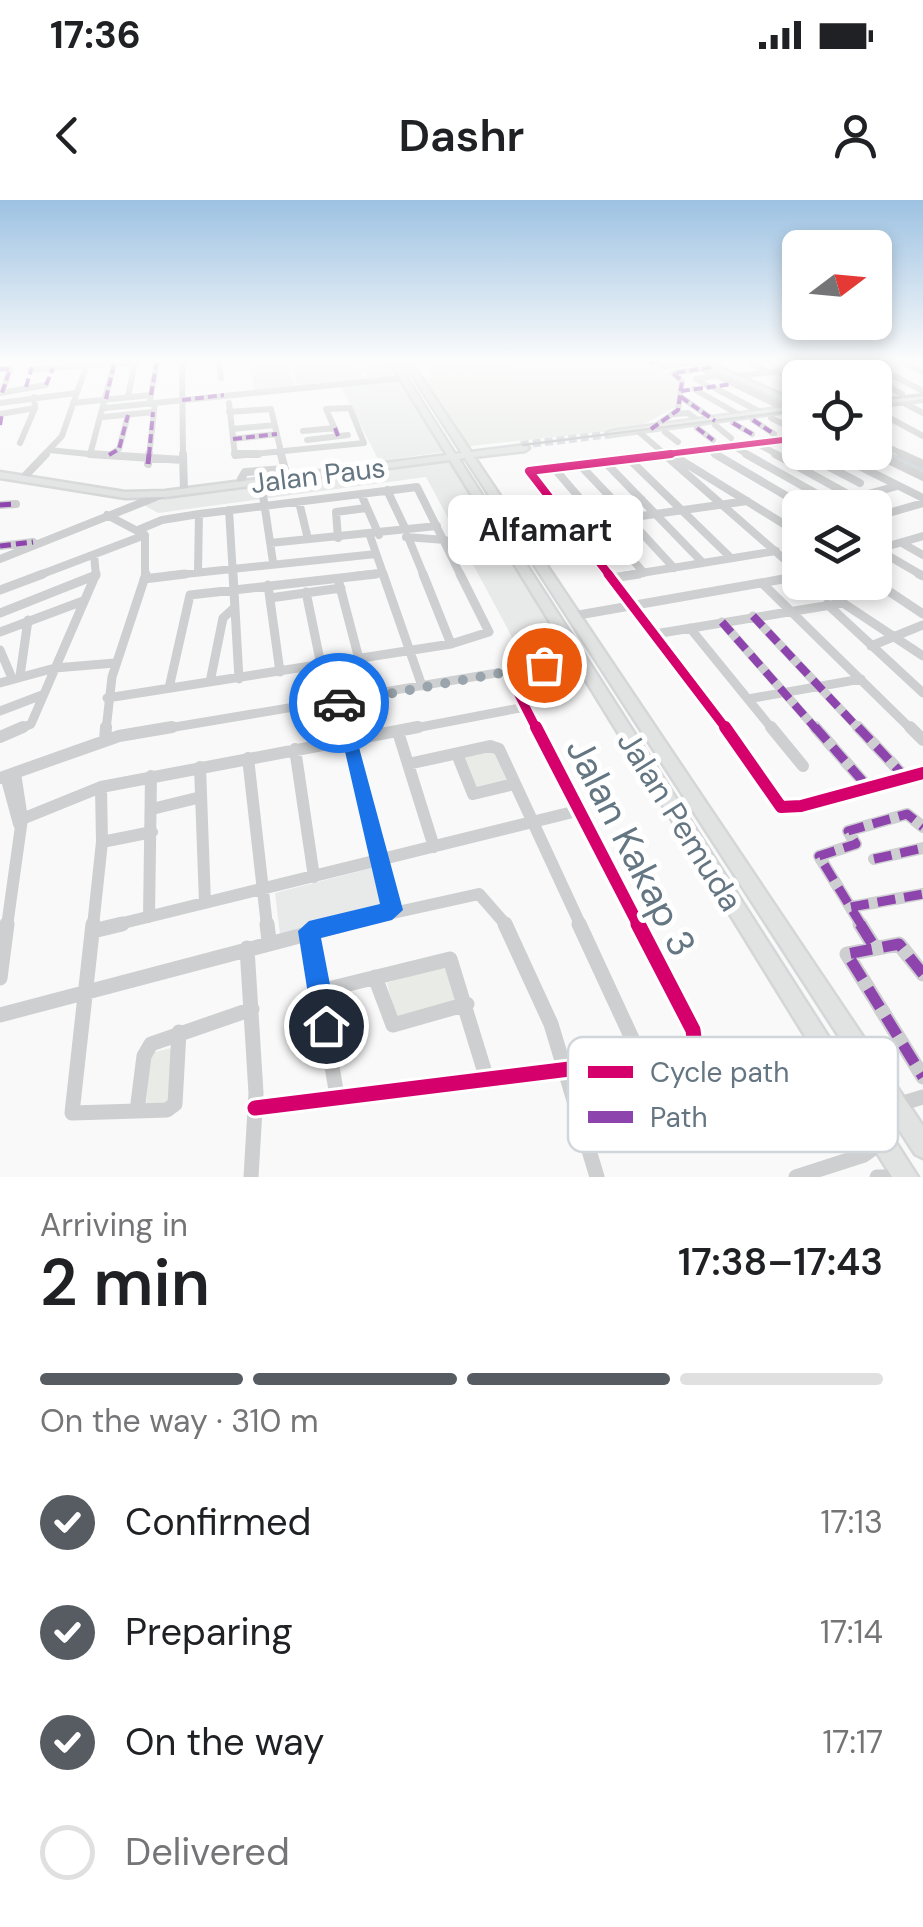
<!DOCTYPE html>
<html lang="en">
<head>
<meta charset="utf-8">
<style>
  body { margin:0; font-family:"DM Sans",sans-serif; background:#f6f6f6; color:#202124; height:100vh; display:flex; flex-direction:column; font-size:38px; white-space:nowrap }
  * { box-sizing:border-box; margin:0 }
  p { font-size:32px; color:#757577 }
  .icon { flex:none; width:55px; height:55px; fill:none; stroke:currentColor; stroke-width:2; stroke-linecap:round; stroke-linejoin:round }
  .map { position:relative; height:977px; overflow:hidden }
  .drawer { display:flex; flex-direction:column; background:#fff; flex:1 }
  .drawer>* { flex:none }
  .needle { width:65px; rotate:74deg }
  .buttons { position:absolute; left:782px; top:30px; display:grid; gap:20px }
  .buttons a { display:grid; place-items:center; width:110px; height:110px; border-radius:15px; background:#fff; box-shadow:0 5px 15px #0003; font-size:50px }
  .pin { position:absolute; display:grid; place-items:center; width:85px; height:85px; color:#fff; margin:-42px; border:5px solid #fff; border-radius:50%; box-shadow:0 2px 10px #0007 }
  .courier { position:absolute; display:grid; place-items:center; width:100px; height:100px; margin:-50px; border:8px solid #1a73e8; border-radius:50%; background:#fff; color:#222; box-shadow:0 2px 12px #0007 }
  .bubble { position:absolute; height:70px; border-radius:15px; background:#fff; box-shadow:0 5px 15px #0003; font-size:32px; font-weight:600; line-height:70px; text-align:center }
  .overview em { font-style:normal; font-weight:600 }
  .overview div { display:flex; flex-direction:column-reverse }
  .overview { display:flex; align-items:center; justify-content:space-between; height:170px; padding:0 40px }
  h1 { font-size:65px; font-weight:600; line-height:75px }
  .bar { display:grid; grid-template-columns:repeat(4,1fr); gap:15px 10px; align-content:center; height:120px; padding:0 40px }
  .bar i { height:12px; border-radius:8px; background:#e0e0e0 }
  .bar .on { background:#565c61 }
  .bar p { grid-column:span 4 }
  ol { padding:0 40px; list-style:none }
  li { display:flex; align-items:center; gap:30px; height:110px }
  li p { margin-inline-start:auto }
  li .icon { padding:10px; border-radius:50%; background:#565c61; color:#fff; stroke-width:4 }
  li:last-child { color:#757577 }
  li i { width:55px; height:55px; border:5px solid #e0e0e0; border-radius:50% }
  .status { display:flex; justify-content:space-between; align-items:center; height:70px; padding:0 50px; background:#fff; direction:ltr }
  .status svg { height:28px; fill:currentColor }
  header { display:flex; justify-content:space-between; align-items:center; height:130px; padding:0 40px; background:#fff; font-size:45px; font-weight:600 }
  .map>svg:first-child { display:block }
  .built { fill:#e8e9e9 }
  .green { fill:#e8ebe6 }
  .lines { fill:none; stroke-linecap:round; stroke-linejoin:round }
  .river { fill:#ced6d9; fill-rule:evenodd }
  .major-tunnel { stroke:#d4d8dc; stroke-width:8; stroke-dasharray:8 4; stroke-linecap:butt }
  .major-casing { stroke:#d5d6d7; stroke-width:5 }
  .minor-far4 { stroke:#cecfd0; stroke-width:6 }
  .minor-far3 { stroke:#cecfd0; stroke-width:8 }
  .minor-far2 { stroke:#cecfd0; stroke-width:9 }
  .minor-far1 { stroke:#cecfd0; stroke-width:12 }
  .minor { stroke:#cecfd0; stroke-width:15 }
  .major { fill:#e1e2e2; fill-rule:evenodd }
  .tram { stroke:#c3c5c6; stroke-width:2.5 }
  .quiet-far4 { stroke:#8e44ad; stroke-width:4; stroke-dasharray:9 4; stroke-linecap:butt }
  .quiet-far3 { stroke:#8e44ad; stroke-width:5; stroke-dasharray:11 5; stroke-linecap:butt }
  .quiet-far2 { stroke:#8e44ad; stroke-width:8; stroke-dasharray:14 8; stroke-linecap:butt }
  .quiet-far1 { stroke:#8e44ad; stroke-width:9; stroke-dasharray:18 9; stroke-linecap:butt }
  .quiet { stroke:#8e44ad; stroke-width:11; stroke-dasharray:22 11; stroke-linecap:butt }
  .cycleway-far4-casing { stroke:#fff; stroke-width:10 }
  .cycleway-far3-casing { stroke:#fff; stroke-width:12 }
  .cycleway-far2-casing { stroke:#fff; stroke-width:15 }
  .cycleway-far1-casing { stroke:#fff; stroke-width:19 }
  .cycleway-casing { stroke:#fff; stroke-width:21 }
  .cycleway-far4 { stroke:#d6006c; stroke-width:6 }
  .cycleway-far3 { stroke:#d6006c; stroke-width:8 }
  .cycleway-far2 { stroke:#d6006c; stroke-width:9 }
  .cycleway-far1 { stroke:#d6006c; stroke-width:12 }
  .cycleway { stroke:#d6006c; stroke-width:15 }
  .route { fill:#1a73e8 }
  .done { stroke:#99a4ac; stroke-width:10; stroke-dasharray:0 18 }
  .labels { text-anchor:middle; stroke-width:10; stroke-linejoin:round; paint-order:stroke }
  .far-street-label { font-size:28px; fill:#657683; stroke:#fff }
  .street-label { font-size:32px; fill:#657683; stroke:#fff }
  .near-street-label { font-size:38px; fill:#657683; stroke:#fff }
  .key { fill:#fff; stroke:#d1d6da; stroke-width:2.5 }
  .key-label { font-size:28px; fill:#657683 }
</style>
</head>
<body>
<div class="status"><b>17:36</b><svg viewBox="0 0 49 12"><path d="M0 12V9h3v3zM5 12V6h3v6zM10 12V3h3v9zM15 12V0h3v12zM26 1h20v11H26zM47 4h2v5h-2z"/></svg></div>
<header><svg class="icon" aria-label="back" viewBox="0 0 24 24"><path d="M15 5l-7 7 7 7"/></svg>Dashr<svg class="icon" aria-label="person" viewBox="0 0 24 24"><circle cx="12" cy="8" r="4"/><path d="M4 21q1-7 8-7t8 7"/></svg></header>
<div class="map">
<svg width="923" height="977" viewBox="0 0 923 977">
  <rect width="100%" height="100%" fill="#f9f9f9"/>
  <!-- built -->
  <path class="built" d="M250,161h37l8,26 -41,4z
    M290,161h66l10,20 -68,7z
    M358,161h30l55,91 -64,9 -38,-74 29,-3z
    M453,161h115l-134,16 -9,-13z
    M452,260l121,196 -46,9 -101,-188 -268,36 -14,-8 37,-11z
    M372,668l9,40 -101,26 -5,-41z"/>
  <!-- green -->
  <path class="green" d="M574,161c39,0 72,-5 105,19l-3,27 -39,21 -176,19 -43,-68z
    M492,548l16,35 -33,8 -15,-36z
    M447,764l12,36 -62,21 -10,-38z
    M175,847l-3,56 -26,1 5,-51z"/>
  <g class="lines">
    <!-- river -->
    <path class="river" d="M733,178l61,28 1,2 -7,2 -58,-28 -1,-2z
      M875,245l48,22v6l-48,-22z"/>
    <!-- major-tunnel -->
    <path class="major-tunnel" d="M521,245l91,-11"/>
    <!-- major casing -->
    <g class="major-casing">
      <path id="major" d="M389,161h7l59,93 7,-1 -59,-92h7l61,91 54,-7 4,3 -4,3 -51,6 449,669v32l-8,-4 -450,-696 -6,1 459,718h-26l-442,-717 -285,37 -40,1 -125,-20v-6l125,20 40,-1 282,-36z
        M697,161h9l94,42v7l-191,26v-4l3,-1 182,-25z
        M923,195v4l-48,6v-4z"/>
    </g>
    <!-- minor-far4 -->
    <path class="minor-far4" d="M182,161l1,95
      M219,161l2,17
      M687,161l100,49
      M748,161l19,11
      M900,161l23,11
      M869,163l54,28
      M86,166l64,-5
      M846,166l23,12
      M661,167l28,-5
      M0,169h10l-8,24
      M30,170l57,-5
      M779,172l21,12
      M733,176l151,-15
      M875,180l27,14
      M709,187l-13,-8 17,-3
      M713,187l51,27
      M694,189l49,28
      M0,193l46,-8
      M128,197l7,-35
      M681,197l34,24
      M150,200l7,-39
      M0,203l76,-10
      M73,203l78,-8
      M229,203l6,53 129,-13 -14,-35 -24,1 12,27
      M904,203l19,10
      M875,206l48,-6
      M105,208l298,-30
      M875,210l48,26
      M229,212l42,-3 11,47
      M0,214l35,-6
      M675,214l13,-1 13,10
      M794,214l6,3
      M103,217l50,-5
      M771,218l22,11
      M753,220l21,14
      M733,223l19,11
      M715,225l16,13
      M697,228l16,12
      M232,229l43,-4
      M651,229l27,-19 4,-29 -9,-8 28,-4
      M303,231l32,-3
      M638,231l29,25
      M665,232l13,10
      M233,239l44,-5
      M307,240l41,-5
      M875,241l32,15
      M20,243l15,-35 -1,-11
      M756,243l24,13
      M734,247l16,9
      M49,250l59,6
      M709,250l10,6
      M91,251l23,-87
      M801,252l8,4
      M832,252l8,4
      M873,252l8,4
      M109,255l10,-6 9,-34
      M43,256l19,-20 26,-75
      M149,256l6,-53
      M651,256l149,-18"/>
    <!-- minor-far3 -->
    <path class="minor-far3" d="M90,254l93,6
      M183,254l1,37
      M235,254h23
      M281,254l5,20
      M664,254l136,119
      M715,254l92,54
      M746,254l87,49
      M775,254l80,44
      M804,254l56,29
      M835,254l88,44
      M876,254l47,23
      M901,254l22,10
      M674,256l126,78
      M628,258l103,100
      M604,261l99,102
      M148,264l1,-10
      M579,264l37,39
      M553,267l91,106
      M25,276l21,-22
      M241,279l4,-7 40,-3
      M261,282l12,80
      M387,290l19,40
      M361,294l18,41
      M299,302l9,37
      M0,305l16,-1
      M818,308l79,-22
      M229,310l4,66
      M560,311l82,-11
      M107,315l38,20v41
      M875,317l48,-14
      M628,318l46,50
      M599,322l148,-21
      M138,330l24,-10 37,-6 218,-27 44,89
      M369,333l15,43
      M406,337l39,3
      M408,337l16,39
      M338,338l-2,-26 30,-4
      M270,343l167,-17
      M902,343l21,12
      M0,346l33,-4
      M875,348l48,28
      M878,349l45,-13
      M94,355l2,21
      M0,359l161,-64
      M198,372l1,-58
      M37,376l108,-41
      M166,376l210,-22
      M354,376l27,-3
      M610,376l-81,-105 142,-17
      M623,376l153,-25"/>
    <!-- minor-far2 -->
    <path class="minor-far2" d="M233,374l6,105
      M383,374l39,112
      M423,374l28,70
      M608,374l119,156
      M919,374l4,2
      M612,378l27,-4
      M144,379l41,-5
      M338,379l21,80
      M875,382l48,32
      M762,383l150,147
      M268,385l12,87
      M0,390l43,-16
      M306,392l15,73
      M270,398l71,-10
      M827,404l96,89
      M0,413l96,-38
      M573,416l227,-40
      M753,416l107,114
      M722,422l95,108
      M690,428l83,102
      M0,432l83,-31
      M655,434l188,-31 80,53
      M871,446l52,-21
      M0,450l12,28
      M507,471l30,59
      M20,476l8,-56
      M210,482l13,-64 11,-10
      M0,483l55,-15 60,-5
      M169,488l21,-93 186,-21
      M107,498l344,-54 38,-12 -29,-58
      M748,499l113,-20
      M338,501l7,29
      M0,511l42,-16
      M17,530l14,-6 65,-150
      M106,530l6,-53 34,-103
      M157,530l423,-71
      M405,530l120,-23"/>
    <!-- minor-far1 -->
    <path class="minor-far1" d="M345,527l47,183
      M536,527l103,199
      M725,527l56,80 20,-1 122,-33
      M771,527l32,39
      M815,527l52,59
      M858,527l47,50
      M910,527l13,13
      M398,532l36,115
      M0,537l23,-10
      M105,541l1,-14
      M295,549l19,128
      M457,554l16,40 41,-10
      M248,558l19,168
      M408,564l82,-18 9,3 82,177
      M200,567l5,136
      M6,576l13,48
      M0,578l119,-42 53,-9
      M152,609l49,-12
      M22,619l79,-32 317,-60
      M102,642l50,-10
      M874,659l49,-11
      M851,707l72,-13
      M149,717l2,-141
      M7,726l15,-107 -7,-46
      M93,726l9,-84 -1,-55
      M111,726l466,-115
      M334,726l145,-32 28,32
      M862,726l-43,-70 37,-12 -8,-13 59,-17 16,13"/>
    <!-- minor -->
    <path class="minor" d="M93,724l-21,189 65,-2 7,-55 7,-12 101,-35
      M267,724l2,17
      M505,724l46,100 46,153
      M579,724l63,136
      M860,724l15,24
      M93,731l29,-7
      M309,731l28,165
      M247,748l9,145 -5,84
      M923,774l-24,-30 -52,10 76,123
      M375,777l18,48 74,-21
      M0,778l7,-54
      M320,791l130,-32 36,117
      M0,815l345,-91
      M897,905l26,-8
      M255,908l387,-48 53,-14 -2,-16 -55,-106
      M137,911l30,-1 8,-6 4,-72
      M796,977l68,-22 18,-13
      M877,977h21"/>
    <!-- major -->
    <use href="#major" class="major"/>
    <!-- tram -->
    <path class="tram" d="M875,200l48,-5
      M523,245l277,-35"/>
    <!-- quiet-far4 -->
    <path class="quiet-far4" d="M650,163l8,-2
      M0,169h10l-8,24
      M46,185l7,-17
      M26,187l6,-20
      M681,191l51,-7
      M151,195l6,-34
      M681,197l34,24
      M106,199l8,-35
      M182,200l42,-5
      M753,220l21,14
      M733,223l19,11
      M0,225l2,-12
      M335,228l3,8
      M697,228l16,12
      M651,229l27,-19 4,-29 -9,-8 39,-6
      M233,239l44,-5
      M109,255l10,-6 9,-34
      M149,256l4,-44"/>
    <!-- quiet-far3 -->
    <path class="quiet-far3" d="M148,264l1,-10
      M0,305l16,-1
      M0,346l33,-4"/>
    <!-- quiet-far2 -->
    <path class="quiet-far2" d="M753,416l107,114
      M722,422l95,108"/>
    <!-- quiet-far1 -->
    <path class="quiet-far1" d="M815,527l52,59
      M858,527l47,50
      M874,659l49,-11
      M851,707l72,-13
      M862,726l-43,-70 37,-12 -8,-13 59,-17 16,13"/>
    <!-- quiet -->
    <path class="quiet" d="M860,724l15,24
      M923,774l-24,-30 -52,10 76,123"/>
    <!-- cycleway-far4 casing -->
    <g class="cycleway-far4-casing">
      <path id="cycleway-far4" d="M651,256l149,-18"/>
    </g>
    <!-- cycleway-far3 casing -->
    <g class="cycleway-far3-casing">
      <path id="cycleway-far3" d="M610,376l-81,-105 142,-17"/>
    </g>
    <!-- cycleway-far2 casing -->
    <g class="cycleway-far2-casing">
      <path id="cycleway-far2" d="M608,374l119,156
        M507,471l30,59"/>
    </g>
    <!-- cycleway-far1 casing -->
    <g class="cycleway-far1-casing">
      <path id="cycleway-far1" d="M536,527l103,199
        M725,527l56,80 20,-1 122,-33"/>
    </g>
    <!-- cycleway casing -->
    <g class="cycleway-casing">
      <path id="cycleway" d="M255,908l387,-48 53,-14 -2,-16 -55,-106"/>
    </g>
    <!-- cycleway-far4 -->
    <use href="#cycleway-far4" class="cycleway-far4"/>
    <!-- cycleway-far3 -->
    <use href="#cycleway-far3" class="cycleway-far3"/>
    <!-- cycleway-far2 -->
    <use href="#cycleway-far2" class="cycleway-far2"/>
    <!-- cycleway-far1 -->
    <use href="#cycleway-far1" class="cycleway-far1"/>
    <!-- cycleway -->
    <use href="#cycleway" class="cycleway"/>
  </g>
  <!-- sky -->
  <linearGradient id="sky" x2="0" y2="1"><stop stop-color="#9dc2e2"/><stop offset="0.54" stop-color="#fcfcfc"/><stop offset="1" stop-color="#fcfcfc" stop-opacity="0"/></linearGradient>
  <rect width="923" height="298" fill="url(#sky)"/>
  <!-- route -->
  <path class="route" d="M333,499l14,4 56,207 -11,10 -71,18 17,88 -4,9 -8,4 -9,-4 -4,-9 -15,-95 11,-10 71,-17z"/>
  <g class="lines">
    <!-- done -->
    <path class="done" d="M339,503l205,-38"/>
  </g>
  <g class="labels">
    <!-- far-street labels -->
    <g class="far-street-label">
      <text transform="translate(318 275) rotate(-7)" y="10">Jalan Paus</text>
    </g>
    <!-- street labels -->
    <g class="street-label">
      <text transform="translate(680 621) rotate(58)" y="11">Jalan Pemuda</text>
    </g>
    <!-- near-street labels -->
    <g class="near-street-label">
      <text transform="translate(631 647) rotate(63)" y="13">Jalan Kakap 3</text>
    </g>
  </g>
  <!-- legend -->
  <rect x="568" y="837" width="330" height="115" rx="15" class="key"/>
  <rect x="588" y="866" width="45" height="12" fill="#d6006c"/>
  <rect x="588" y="911" width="45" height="12" fill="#8e44ad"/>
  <g class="key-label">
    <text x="650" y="882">Cycle path</text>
    <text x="650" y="927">Path</text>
  </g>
</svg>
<div class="buttons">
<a><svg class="needle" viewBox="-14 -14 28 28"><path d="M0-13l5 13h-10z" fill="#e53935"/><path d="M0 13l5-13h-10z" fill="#757577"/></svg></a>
<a><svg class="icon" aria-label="locate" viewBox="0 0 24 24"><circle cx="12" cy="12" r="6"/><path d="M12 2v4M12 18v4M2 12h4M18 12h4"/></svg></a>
<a><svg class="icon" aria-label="layers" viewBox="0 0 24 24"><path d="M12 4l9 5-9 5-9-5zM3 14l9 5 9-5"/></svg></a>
</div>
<div class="pin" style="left:544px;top:465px;background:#ea580c"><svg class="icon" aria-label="bag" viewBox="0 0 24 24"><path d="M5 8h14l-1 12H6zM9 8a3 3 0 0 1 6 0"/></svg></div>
<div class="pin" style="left:326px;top:826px;background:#1f2937"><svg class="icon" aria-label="home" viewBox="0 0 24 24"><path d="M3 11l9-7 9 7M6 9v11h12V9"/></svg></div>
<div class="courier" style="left:339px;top:503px"><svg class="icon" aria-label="car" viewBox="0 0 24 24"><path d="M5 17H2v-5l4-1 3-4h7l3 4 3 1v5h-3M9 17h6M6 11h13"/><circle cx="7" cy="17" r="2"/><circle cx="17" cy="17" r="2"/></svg></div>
<div class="bubble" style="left:448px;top:295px;width:195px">Alfamart</div>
</div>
<section class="drawer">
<div class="overview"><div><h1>2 min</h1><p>Arriving in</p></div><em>17:38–17:43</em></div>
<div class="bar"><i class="on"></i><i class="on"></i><i class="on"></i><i></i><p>On the way · 310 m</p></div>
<ol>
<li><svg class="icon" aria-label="check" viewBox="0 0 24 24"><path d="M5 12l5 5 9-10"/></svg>Confirmed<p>17:13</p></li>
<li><svg class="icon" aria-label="check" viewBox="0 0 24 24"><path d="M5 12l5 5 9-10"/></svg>Preparing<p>17:14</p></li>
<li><svg class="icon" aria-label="check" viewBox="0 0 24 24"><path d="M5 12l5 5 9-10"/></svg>On the way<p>17:17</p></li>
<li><i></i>Delivered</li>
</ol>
</section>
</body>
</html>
